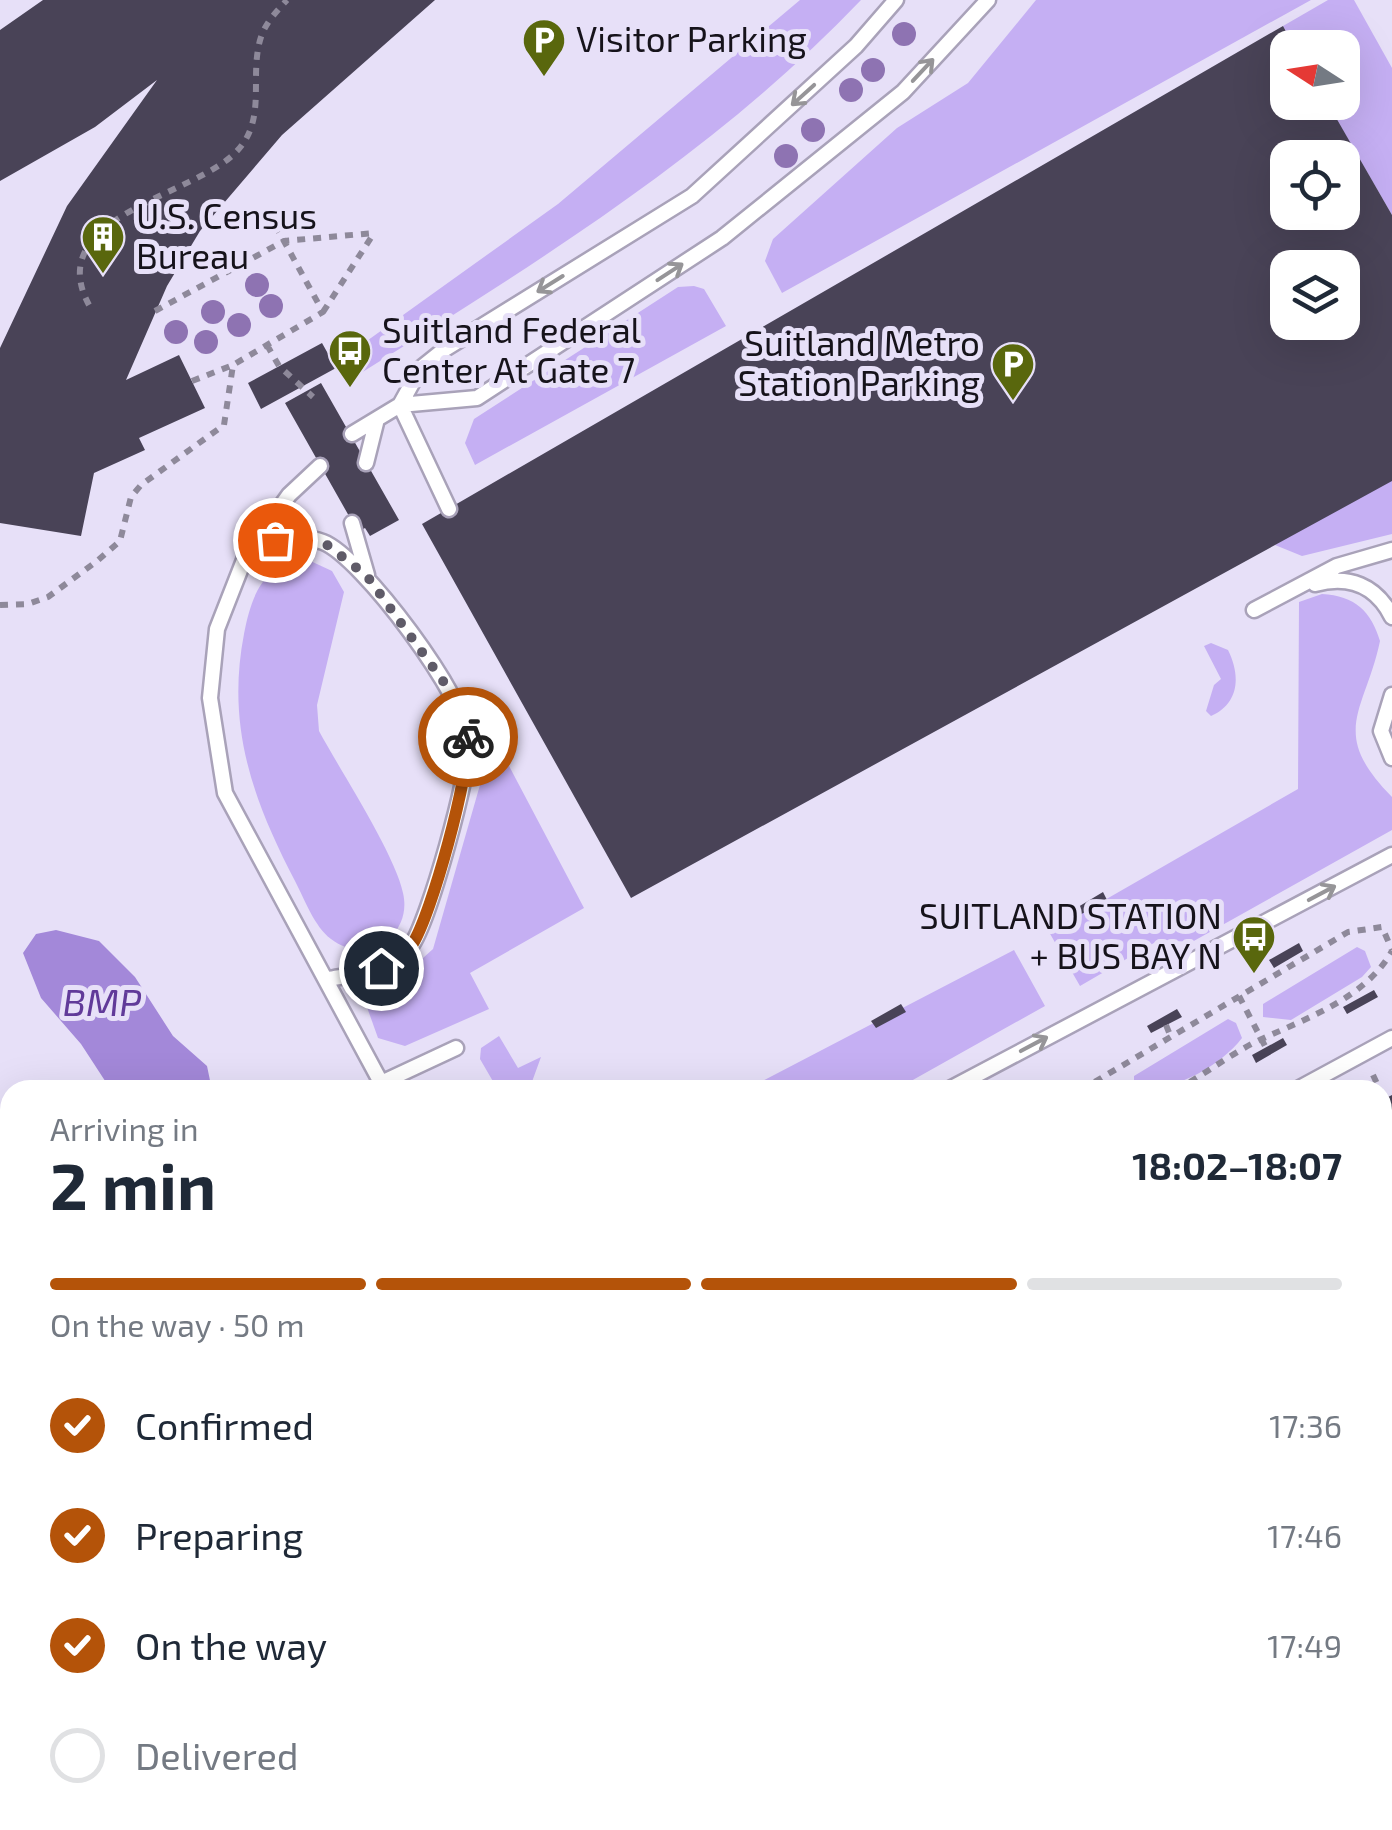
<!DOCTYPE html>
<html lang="en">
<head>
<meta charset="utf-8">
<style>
  body { margin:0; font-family:"Exo 2",sans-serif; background:#f2f2f3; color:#1f2937; height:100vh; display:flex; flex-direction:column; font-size:38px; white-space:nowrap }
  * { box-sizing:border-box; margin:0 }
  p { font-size:32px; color:#747a83 }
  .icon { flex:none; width:55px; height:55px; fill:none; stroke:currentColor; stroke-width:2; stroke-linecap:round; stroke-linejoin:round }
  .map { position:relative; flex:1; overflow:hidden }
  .details { position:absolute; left:0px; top:1080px; width:1392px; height:750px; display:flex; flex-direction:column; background:#fff; border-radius:30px 30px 0 0; box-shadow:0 10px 40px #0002 }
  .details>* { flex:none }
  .needle { width:65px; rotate:282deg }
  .fabs { position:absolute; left:1270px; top:30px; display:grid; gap:20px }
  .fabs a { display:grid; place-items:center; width:90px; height:90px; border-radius:20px; background:#fff; box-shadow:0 10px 40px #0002; font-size:50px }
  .pin { position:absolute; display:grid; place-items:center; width:85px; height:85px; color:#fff; margin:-42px; border:5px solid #fff; border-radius:50%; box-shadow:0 2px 10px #0007 }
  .courier { position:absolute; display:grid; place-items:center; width:100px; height:100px; margin:-50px; border:8px solid #b45309; border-radius:50%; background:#fff; color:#222; box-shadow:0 2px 12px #0007 }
  .headline em { font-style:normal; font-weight:700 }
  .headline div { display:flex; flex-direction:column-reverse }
  .headline { display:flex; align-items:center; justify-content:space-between; height:170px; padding:0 50px }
  h1 { font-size:65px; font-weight:700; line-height:75px }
  .bar { display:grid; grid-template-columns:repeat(4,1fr); gap:15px 10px; align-content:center; height:120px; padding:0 50px }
  .bar i { height:12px; border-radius:8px; background:#e0e1e3 }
  .bar .active { background:#b45309 }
  .bar p { grid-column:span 4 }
  ol { padding:0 50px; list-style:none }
  li { display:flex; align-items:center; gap:30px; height:110px }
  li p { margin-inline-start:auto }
  li .icon { padding:10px; border-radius:50%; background:#b45309; color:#fff; stroke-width:4 }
  li:last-child { color:#747a83 }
  li i { width:55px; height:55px; border:5px solid #e0e1e3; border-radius:50% }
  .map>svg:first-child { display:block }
  .green { fill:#c5aff3 }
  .forest { fill:#ab90e1 }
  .water { fill:#a388d9 }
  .building { fill:#494357; fill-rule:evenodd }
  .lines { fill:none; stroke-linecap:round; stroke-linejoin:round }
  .lane-casing { stroke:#a9a2b9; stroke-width:19 }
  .highway-casing { stroke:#a9a2b9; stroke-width:52 }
  .path { stroke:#8e899a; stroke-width:6; stroke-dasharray:8 8; stroke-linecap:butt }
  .lane { stroke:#fff; stroke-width:14 }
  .highway { stroke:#fff; stroke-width:48 }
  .rail-casing { stroke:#2e2a34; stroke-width:11 }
  .rail { stroke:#e7e0f8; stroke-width:8; stroke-dasharray:22; stroke-linecap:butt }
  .tree { fill:#8e73b2 }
  .oneway { stroke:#969598 }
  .done { stroke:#5f5b68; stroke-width:10; stroke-dasharray:0 18 }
  .route { stroke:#b45309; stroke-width:12 }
  .labels { text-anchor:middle; stroke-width:10; stroke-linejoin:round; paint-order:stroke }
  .poi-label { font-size:35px; fill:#16131b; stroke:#e7e0f8; text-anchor:start }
  .water-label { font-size:38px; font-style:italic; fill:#613a99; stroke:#e7e0f8 }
</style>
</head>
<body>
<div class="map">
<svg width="1392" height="1830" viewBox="0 0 1392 1830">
  <rect width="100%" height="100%" fill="#e7e0f8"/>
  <!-- green -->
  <path class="green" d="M800,0h61c-146,153 -322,261 -500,373l-11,-20 208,-149z
    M1036,0h275l-529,293 -17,-32 8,-22 124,-111 71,-45z
    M1328,0h26l38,68v147l-65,-112 15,-1v-54l-47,-1 -12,-21z
    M694,286l10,3 22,37 -251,139 -10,-22 9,-24 204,-132z
    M1392,462v72l-90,22 -27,-11z
    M304,558l28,13 12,21 -27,113 2,26c21,39 76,123 84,162 10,42 -36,74 -72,46 -17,-13 -26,-39 -36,-58 -42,-81 -69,-154 -51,-247 7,-37 19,-70 60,-76z
    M1322,594c33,2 49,17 58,47 -15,71 -52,91 12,156v33l-200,112 -33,-2 -79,46 -31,-54 249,-143 1,-187z
    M1211,643l17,7c13,26 11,54 -17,66l-5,-5 8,-26 7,-6 -17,-33z
    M499,747l85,161 -114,65 19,36 -84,37 -27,-8 -15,-42 7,-9 33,-11 30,-27 57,-199z
    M1357,947l8,4 6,16 -9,10 -71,43 -28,-3v-13z
    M1014,950l31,56 -150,84h-150z
    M1228,1019l8,4 6,15c-23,30 -72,55 -108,51v-13z
    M499,1036l19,32 23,-11 -12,33h-31l-18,-31 1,-11z"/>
  <!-- forest -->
  <path class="forest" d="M0,1138l10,7v675h42l-12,10h-40z
    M344,1820h120l-2,10h-137z"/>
  <!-- water -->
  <path class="water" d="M56,930l43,11 36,36 38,59 34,30 5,24h-101l-30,-46 -40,-46 -18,-45 13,-19z"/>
  <!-- building -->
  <path class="building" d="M43,0h392l-153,135 -82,96 -33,55 -41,94 53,-25 26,53 -66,30 6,12 -51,23 -13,63 -81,-13v-175l67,-142 90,-126 -62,47 -95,54v-151z
    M1283,26l12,22h-7v54h39l65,113v266l-761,417 -209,-374zM1288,158h54v54h-54zM1288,268h54v54h-54z
    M322,343l14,25 -75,41 -13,-26z
    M321,383l78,137 -29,16 -5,-8 -7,4 -73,-129z
    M1103,892l4,8 -31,17 -3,-7z
    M1299,943l4,8 -29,17 -5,-8z
    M1374,990l4,7 -31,17 -4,-7z
    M901,1004l5,8 -30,16 -5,-7z
    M1177,1009l5,8 -31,16 -4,-7z
    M1283,1038l4,7 -31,18 -4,-8z
    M1392,1095v97l-10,5v-97z"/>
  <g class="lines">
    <!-- lane casing -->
    <g class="lane-casing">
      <path id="lane" d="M400,405l77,-7 245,-160 181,-146 85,-92
        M400,405l49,104
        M352,434l48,-29 20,-36 25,-20 247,-153 164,-150 40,-46
        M366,463l10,-40
        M320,466l-31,29 -43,60 -29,74 -7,69 15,95 160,297
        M352,523l15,52
        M250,553c22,-11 48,-21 73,-11 39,15 145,158 146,199 1,31 -40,180 -58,205 -17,25 -56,28 -83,33
        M1315,584c34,-9 61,1 77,33
        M1254,610l83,-44 55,-16
        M1392,695l-11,36 11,27
        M381,1083l75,-35
        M948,1090l444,-235
        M1296,1090l96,-52"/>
    </g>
    <!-- highway casing -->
    <g class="highway-casing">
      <path id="highway" d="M1382,1358l10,-5
        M1382,1413l10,-3
        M1382,1515l10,-5
        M547,1830l13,-10
        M902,1830l12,-10"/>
    </g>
    <!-- path -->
    <path class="path" d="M89,305c-47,-87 100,-108 145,-151 35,-33 14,-77 27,-117 5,-15 16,-26 26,-37
      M155,311l129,-70 90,-8
      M323,312l51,-79
      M267,345l12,21 34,31
      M192,381l41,-16
      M0,605l28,-1 20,-7 49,-36 23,-20 11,-44 10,-12 83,-60 9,-60 90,-53 -54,-98
      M1239,996l27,52
      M1166,1025l4,10
      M1373,1075l7,15
      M1081,1090l267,-158 34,-5 10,23
      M1176,1090c30,-16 58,-39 88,-52 46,-21 102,-41 128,-87
      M1382,1094l3,5"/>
    <!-- lane -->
    <use href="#lane" class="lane"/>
    <!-- highway -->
    <use href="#highway" class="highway"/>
    <!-- rail casing -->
    <g class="rail-casing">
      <path id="rail" d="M1382,1118l10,-5
        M1382,1184l10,-5
        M129,1830l15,-10
        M225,1830l17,-10"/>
    </g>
    <!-- rail -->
    <use href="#rail" class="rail"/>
  </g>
  <!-- trees -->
  <g class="tree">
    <circle cx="904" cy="34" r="12"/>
    <circle cx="873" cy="70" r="12"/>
    <circle cx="851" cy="90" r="12"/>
    <circle cx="813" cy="130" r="12"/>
    <circle cx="786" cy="156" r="12"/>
    <circle cx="257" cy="285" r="12"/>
    <circle cx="271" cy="306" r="12"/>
    <circle cx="213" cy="312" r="12"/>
    <circle cx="239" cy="325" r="12"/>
    <circle cx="176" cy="332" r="12"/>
    <circle cx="206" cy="342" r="12"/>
  </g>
  <!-- one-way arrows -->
  <defs><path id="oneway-shaft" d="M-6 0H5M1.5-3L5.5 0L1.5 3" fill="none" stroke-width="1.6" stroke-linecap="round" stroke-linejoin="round" transform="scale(2.5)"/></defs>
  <g class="oneway">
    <use href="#oneway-shaft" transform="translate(923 70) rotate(-47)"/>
    <use href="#oneway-shaft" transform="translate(803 95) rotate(138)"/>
    <use href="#oneway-shaft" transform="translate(670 272) rotate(-33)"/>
    <use href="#oneway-shaft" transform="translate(550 284) rotate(148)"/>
    <use href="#oneway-shaft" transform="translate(1322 893) rotate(-28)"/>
    <use href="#oneway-shaft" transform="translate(1034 1044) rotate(-28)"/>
  </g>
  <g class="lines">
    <!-- done -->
    <path class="done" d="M275,540l47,1 45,35 94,130 7,31"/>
    <!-- route -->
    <path class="route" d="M381,968c9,-6 25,-13 31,-23 20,-31 58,-172 56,-208"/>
  </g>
  <!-- icons -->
  <defs>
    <g id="parking-pin" transform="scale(2.25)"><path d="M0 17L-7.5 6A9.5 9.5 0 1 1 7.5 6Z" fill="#59670d" stroke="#e7e0f8"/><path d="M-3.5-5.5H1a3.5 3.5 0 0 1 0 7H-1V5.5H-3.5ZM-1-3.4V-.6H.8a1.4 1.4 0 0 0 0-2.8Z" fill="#fff"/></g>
    <g id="building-pin" transform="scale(2.25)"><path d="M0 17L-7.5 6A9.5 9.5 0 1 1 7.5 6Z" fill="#59670d" stroke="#e7e0f8"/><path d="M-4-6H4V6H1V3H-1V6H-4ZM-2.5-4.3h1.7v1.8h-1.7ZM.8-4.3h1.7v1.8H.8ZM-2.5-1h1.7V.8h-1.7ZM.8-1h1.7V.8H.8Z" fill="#fff"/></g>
    <g id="bus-pin" transform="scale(2.25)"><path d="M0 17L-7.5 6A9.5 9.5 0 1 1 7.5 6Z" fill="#59670d" stroke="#e7e0f8"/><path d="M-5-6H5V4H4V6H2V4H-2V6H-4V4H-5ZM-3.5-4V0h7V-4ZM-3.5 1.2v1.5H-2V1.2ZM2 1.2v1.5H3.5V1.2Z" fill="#fff"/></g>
  </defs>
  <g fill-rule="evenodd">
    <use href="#parking-pin" x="544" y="40"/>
    <use href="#building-pin" x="103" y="237"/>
    <use href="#bus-pin" x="350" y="351"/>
    <use href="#parking-pin" x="1013" y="364"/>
    <use href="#bus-pin" x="1254" y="937"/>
  </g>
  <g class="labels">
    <!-- poi labels -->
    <g class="poi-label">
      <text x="576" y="52">Visitor Parking</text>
      <text x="136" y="229">U.S. Census<tspan x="136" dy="40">Bureau</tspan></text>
      <text x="382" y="343">Suitland Federal<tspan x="382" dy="40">Center At Gate 7</tspan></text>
      <text x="980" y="356" text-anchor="end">Suitland Metro<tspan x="980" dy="40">Station Parking</tspan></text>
      <text x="1222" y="929" text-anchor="end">SUITLAND STATION<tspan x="1222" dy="40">+ BUS BAY N</tspan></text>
    </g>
    <!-- water labels -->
    <g class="water-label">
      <text x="102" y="1016">BMP</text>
    </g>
  </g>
</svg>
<div class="fabs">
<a><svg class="needle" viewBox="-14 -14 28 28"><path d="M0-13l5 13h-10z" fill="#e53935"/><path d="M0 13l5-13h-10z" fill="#747a83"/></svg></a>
<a><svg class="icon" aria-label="locate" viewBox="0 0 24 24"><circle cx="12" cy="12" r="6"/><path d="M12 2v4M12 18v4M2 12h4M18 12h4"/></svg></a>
<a><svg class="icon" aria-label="layers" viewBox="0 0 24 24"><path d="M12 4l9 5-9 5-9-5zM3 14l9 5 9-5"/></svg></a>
</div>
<div class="pin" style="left:275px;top:540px;background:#ea580c"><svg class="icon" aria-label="bag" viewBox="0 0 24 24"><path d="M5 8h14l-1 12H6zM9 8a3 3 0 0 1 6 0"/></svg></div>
<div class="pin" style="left:381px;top:968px;background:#1f2937"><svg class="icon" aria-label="home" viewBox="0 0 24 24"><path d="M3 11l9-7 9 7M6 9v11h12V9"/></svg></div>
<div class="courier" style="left:468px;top:737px"><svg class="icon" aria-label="bike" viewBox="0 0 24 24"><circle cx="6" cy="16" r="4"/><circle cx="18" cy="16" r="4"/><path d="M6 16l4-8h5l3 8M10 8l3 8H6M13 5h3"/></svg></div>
<section class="details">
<div class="headline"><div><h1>2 min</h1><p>Arriving in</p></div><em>18:02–18:07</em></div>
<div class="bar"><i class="active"></i><i class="active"></i><i class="active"></i><i></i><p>On the way · 50 m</p></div>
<ol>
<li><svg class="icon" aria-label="check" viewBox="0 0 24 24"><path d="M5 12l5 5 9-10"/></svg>Confirmed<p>17:36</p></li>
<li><svg class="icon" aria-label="check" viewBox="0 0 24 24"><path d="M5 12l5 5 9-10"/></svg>Preparing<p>17:46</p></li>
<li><svg class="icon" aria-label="check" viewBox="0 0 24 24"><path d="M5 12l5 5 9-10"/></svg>On the way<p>17:49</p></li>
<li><i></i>Delivered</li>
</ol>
</section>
</div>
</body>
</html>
